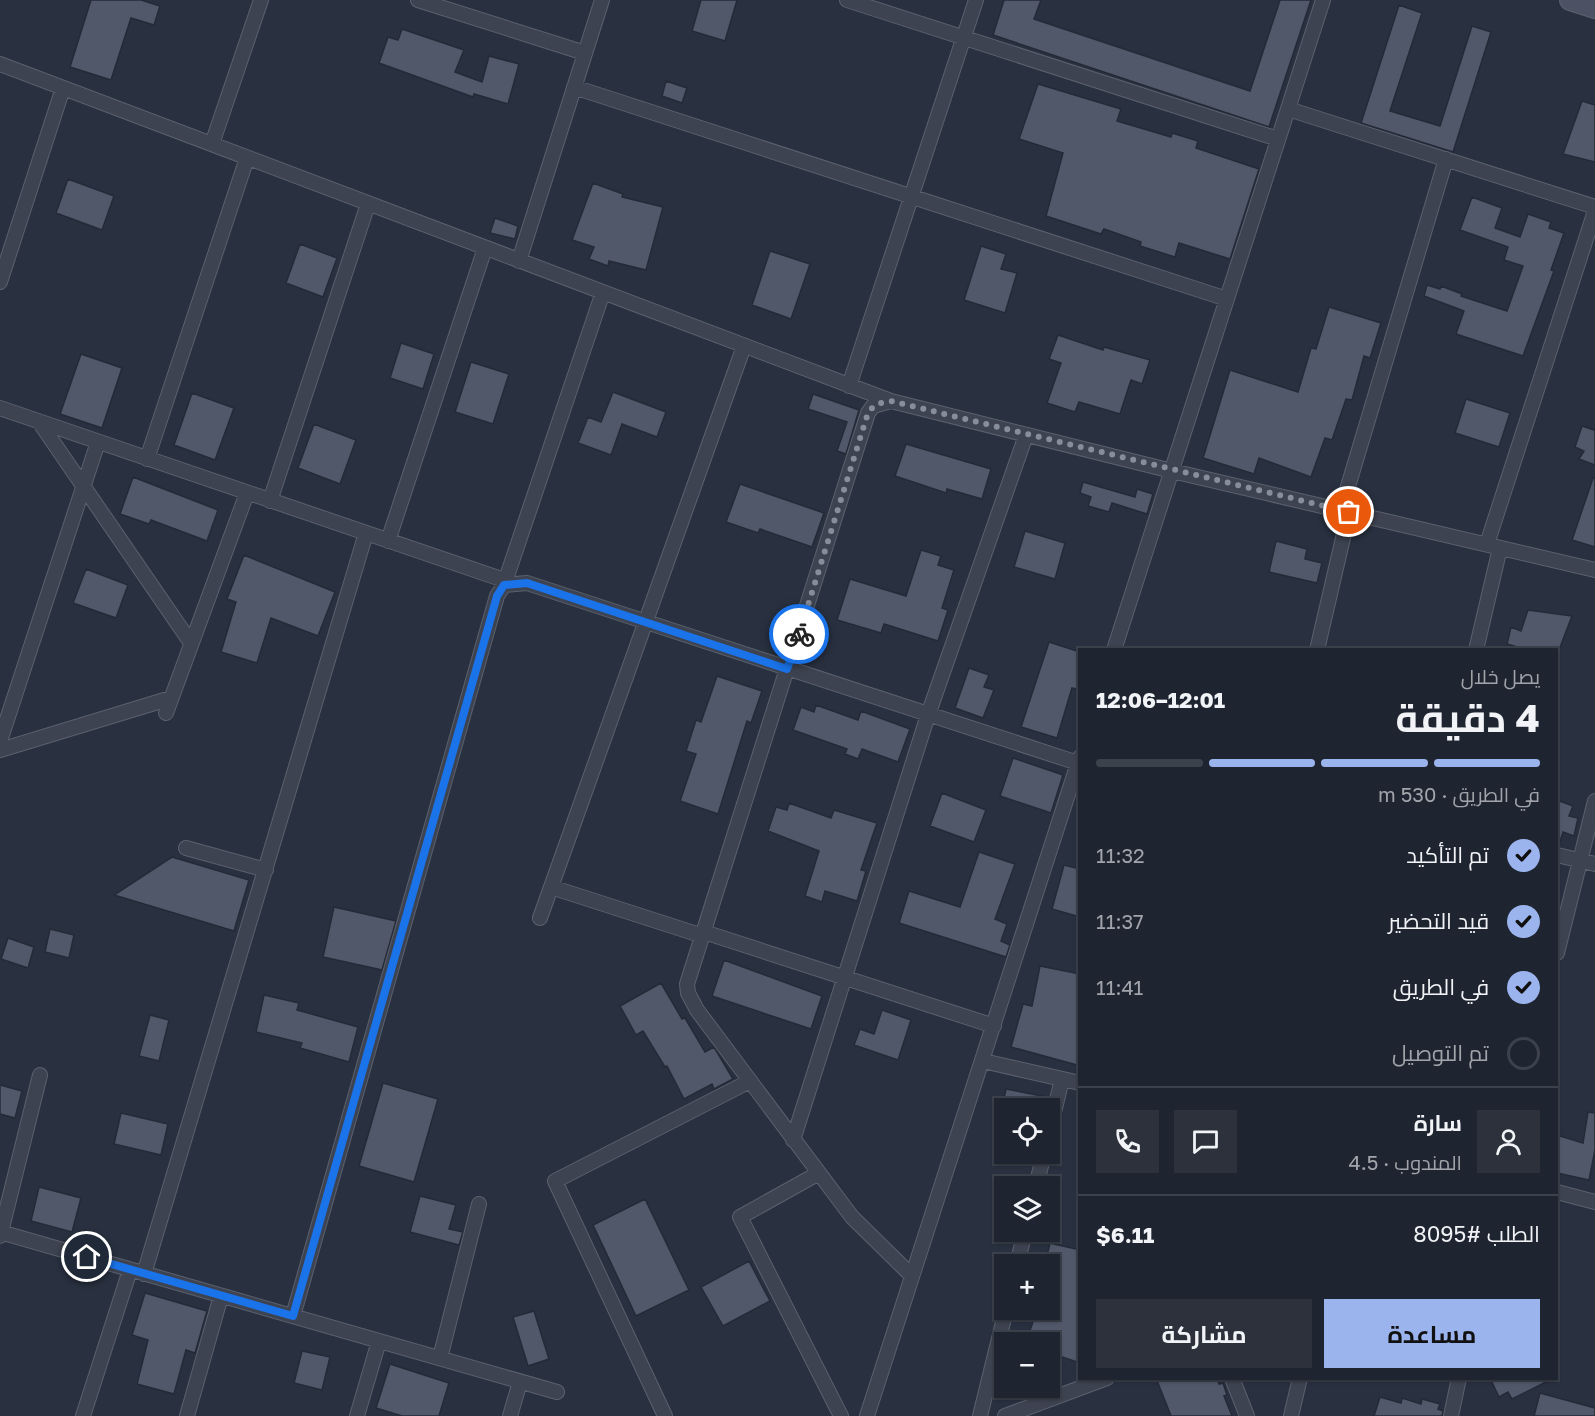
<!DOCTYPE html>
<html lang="ar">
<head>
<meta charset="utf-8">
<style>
  body { margin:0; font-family:"Golos Text",Cairo,sans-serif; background:#2c313c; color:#f1f3f6; direction:rtl; height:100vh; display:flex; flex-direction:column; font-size:22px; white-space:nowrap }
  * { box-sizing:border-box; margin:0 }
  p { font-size:20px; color:#a1a5ab }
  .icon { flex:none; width:33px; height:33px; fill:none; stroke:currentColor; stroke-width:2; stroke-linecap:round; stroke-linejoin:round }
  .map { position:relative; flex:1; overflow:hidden; direction:ltr }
  .panel { position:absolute; left:1078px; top:648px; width:480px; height:732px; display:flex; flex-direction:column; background:#1f2530; border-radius:0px; box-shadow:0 2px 4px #0004,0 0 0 2px #3c424c; direction:rtl }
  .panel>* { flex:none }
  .controls { position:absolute; left:994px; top:1098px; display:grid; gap:12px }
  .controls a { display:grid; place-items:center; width:66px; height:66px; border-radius:0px; background:#1f2530; box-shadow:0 2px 4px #0004,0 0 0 2px #3c424c; font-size:30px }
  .pin { position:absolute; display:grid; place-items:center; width:51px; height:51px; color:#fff; margin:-26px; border:3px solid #fff; border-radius:50%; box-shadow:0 2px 6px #0007 }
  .courier { position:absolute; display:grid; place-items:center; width:60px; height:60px; margin:-30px; border:4px solid #1a73e8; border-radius:50%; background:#fff; color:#222; box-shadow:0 2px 8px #0007 }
  .head em { font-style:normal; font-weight:700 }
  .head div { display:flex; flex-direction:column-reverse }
  .head { display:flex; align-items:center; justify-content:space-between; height:102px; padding:0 18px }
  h1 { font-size:39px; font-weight:700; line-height:45px }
  .bar { display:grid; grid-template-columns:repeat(4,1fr); gap:9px 6px; align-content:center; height:72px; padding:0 18px }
  .bar i { height:8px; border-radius:4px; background:#3c424c }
  .bar .current { background:#9bb4ee }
  .bar p { grid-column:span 4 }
  .line { display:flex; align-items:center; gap:15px; padding:0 18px; border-top:2px solid #3c424c }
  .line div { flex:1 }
  .round { display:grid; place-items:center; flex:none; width:63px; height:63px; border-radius:0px; background:#2c313c }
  ol { padding:0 18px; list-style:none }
  li { display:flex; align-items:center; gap:18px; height:66px }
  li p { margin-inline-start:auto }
  li .icon { padding:6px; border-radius:50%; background:#9bb4ee; color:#111; stroke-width:4 }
  li:last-child { color:#a1a5ab }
  li i { width:33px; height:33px; border:3px solid #3c424c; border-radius:50% }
  .primary-button { display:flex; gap:12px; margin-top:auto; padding:12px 18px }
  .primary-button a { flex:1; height:69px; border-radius:0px; background:#9bb4ee; color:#111; font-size:24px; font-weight:700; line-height:69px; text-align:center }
  .primary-button a+a { background:#2c313c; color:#f1f3f6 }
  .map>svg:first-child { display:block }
  .building { fill:#505869; stroke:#242a37; stroke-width:1.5 }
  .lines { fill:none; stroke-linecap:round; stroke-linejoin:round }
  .street-casing { stroke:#5b616d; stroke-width:16 }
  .secondary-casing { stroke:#5b616d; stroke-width:22 }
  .street { stroke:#3d4350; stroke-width:14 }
  .secondary { stroke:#4c5263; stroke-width:20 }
  .done { stroke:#878d9a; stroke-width:6; stroke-dasharray:0 10.8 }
  .route { stroke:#1a73e8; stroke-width:8 }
</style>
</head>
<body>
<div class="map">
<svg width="1595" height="1416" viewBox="0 0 1595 1416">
  <rect width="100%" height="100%" fill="#293140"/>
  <!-- building -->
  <path class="building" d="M91,0h50l19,6 -6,19 -23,-7 -20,62 -41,-13z
    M701,0h36l-12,41 -33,-10z
    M1004,0h37l-7,19 216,72 30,-91h31l-42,127 -276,-92z
    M1399,5l23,8 -32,98 50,15 32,-100 19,6 -38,120 -92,-29z
    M402,29l62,21 -9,22 27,10 7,-26 30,8 -11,40 -34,-10 -1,3 -94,-34 9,-26 10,3z
    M666,81l21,7 -5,15 -20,-7z
    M1038,84l83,25 -4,12 54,16 1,-4 26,8 -2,7 63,21 -29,90 -51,-16 -4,14 -35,-11 1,-4 -37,-13 -3,5 -55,-18 17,-63 -44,-14z
    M1582,101l13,4v57l-32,-8z
    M68,179l46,17 -12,34 -46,-17z
    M593,183l30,11 -1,3 41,10 -17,63 -37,-9 -1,5 -19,-7 5,-12 -22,-7z
    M1472,197l30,11 -7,20 25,9 8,-23 23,8 -2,6 15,5 -13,37 3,1 -31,85 -67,-22 8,-23 -40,-15 3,-11 13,4 1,-3 21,8 -1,2 46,15 16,-45 -19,-6 4,-13 -48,-17z
    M495,218l23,8 -3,13 -25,-6z
    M300,244l37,14 -14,39 -37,-14z
    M981,246l25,8 -5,15 16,4 -12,40 -41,-13z
    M770,251l40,13 -19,55 -39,-14z
    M1329,307l52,16 -11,35 -6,-2 -12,44 -6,-1 -14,41 -7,-2 -14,39 -52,-19 -5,16 -51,-16 27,-88 68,22 13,-44 5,1z
    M1058,335l45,15 1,-3 46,13 -8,24 -11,-4 -11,34 -41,-12 -4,10 -28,-9 14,-40 -12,-4z
    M401,343l33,11 -11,35 -33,-11z
    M81,354l41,14 -20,60 -42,-14z
    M471,362l38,12 -16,50 -38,-12z
    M613,392l53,20 -9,25 -35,-13 -11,31 -33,-12 10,-26 13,5z
    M192,393l42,15 -19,52 -41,-15z
    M813,394l46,16 -13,44 -9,-3 10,-29 -39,-13z
    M1466,399l44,14 -11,34 -44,-14z
    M314,424l42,16 -16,44 -42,-16z
    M1582,426l12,4 1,-2v37l-16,-6 5,-8 -9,-4z
    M906,444l85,25 -9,30 -35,-10 -1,4 -51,-17z
    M133,477l85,33 -11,31 -56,-21 -2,4 -29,-10z
    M1593,478h2v69l-23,-7z
    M1083,482l52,15 2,-8 16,5 -6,20 -35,-11 -3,9 -21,-6 3,-9 -11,-4z
    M740,484l84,29 -12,34 -52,-18 -2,4 -32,-11z
    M1025,531l40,12 -10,36 -41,-12z
    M1276,541l31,8 -2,10 17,4 -5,20 -48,-11z
    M921,550l20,6 -3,9 16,5 -12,38 6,2 -10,31 -54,-17 -3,9 -44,-13 13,-41 56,17z
    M244,555l91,37 -17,44 -47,-18 -14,45 -36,-11 15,-50 -9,-3z
    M86,569l42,16 -12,33 -43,-15z
    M1528,610l44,6 -13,34h-31l-21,-6 4,-17 10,4z
    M1049,642l31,10v38l-8,-2 -15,50 -36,-11z
    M969,668l20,7 -5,12 10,3 -11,28 -28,-10z
    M717,676l45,15 -11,32 -4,-2 -29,93 -38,-13 16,-47 -10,-3 10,-31 5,2z
    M816,705l42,15 3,-9 49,18 -12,33 -36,-13 -4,10 -13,-5 2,-5 -54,-19 8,-23 13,5z
    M1013,758l50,17 -12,38 -51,-17z
    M942,793l44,17 -12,32 -44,-16z
    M1557,800l16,6 -4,10 9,2 -4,18 -11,-4 -4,13z
    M789,803l42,15 3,-8 43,13 -16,47 5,1 -9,30 -32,-10 -3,11 -17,-6 14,-45 -51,-20 8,-24 11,3z
    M979,852l36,12 -20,55 12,5 -6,17 9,4 -4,12 -107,-34 10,-32 51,16z
    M172,857l77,23 -15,51 -120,-36z
    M1064,865l16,4v48l-28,-8z
    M334,907l62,14 -14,49 -59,-13z
    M50,929l24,6 -5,23 -24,-6z
    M8,938l26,9 -6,21 -27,-9z
    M724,960l98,36 -11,33 -99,-33z
    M1040,966l40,8v82l-3,9 -66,-18 12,-43 9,2z
    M661,983l21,36 3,-1 20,34 9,-5 19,32 -19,10 -2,-5 -28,15 -17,-33 -2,1 -22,-36 -7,4 -16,-29z
    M264,995l35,8 -2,7 61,17 -9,35 -49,-14 2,-5 -46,-11z
    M882,1010l29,10 -13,40 -44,-15 6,-16 14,5z
    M150,1015l19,5 -10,41 -20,-5z
    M383,1083l55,16 -24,83 -55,-16z
    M0,1085l22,6 -7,27 -15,-4z
    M1006,1089l41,8 -3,11h-42z
    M1588,1112l7,1v37l-6,30 -32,-7v-38l26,8z
    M121,1113l47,11 -7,31 -47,-11z
    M39,1187l42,11 -9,34 -41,-11z
    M420,1196l36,9 -7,24 14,3 -4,13 -49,-13z
    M645,1199l44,91 -53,26 -43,-91z
    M1050,1243l30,7v113l-30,-10v-11h-24l11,-32h13v-46h-5z
    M749,1261l21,40 -47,25 -22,-39z
    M145,1293l62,18 -12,42 -9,-3 -12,44 -37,-10 11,-44 -16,-5z
    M534,1311l15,48 -21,7 -15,-49z
    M302,1351l28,6 -8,33 -28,-7z
    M390,1364l59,19 -10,33h-37l-26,-8z
    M1156,1378h61l2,6 4,-1 4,12 -3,1 8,20h-61z
    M1490,1378h64l-42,21 -4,-7 -9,5z
    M1540,1393l55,15v8h-61z
    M1380,1397l21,6 1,-5 19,6 1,-5 18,5 -2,5 5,2 -1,5h-68z"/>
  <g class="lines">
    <!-- street casing -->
    <g class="street-casing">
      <path id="street" d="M418,0l167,53
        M847,0l431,139
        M0,64l891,337
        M574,87l653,212
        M1288,109l307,98
        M212,144l49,-144
        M519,261l83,-261
        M0,282l63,-194
        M849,386l127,-386
        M0,408l510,174
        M40,423l151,220
        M147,459l100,-301
        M270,501l98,-297
        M1341,510l105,-351
        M388,541l97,-293
        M1487,544l108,-333
        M504,585l99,-293
        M1114,650l209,-650
        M1317,650l32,-138
        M1476,650l24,-102
        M166,713l81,-220
        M0,741l98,-299
        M0,750l171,-52
        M186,848l80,22
        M1557,855l38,9
        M551,887l152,49
        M540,918l204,-572
        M704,932l290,94
        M1557,953l38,-152
        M983,1061l97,22
        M1050,1129l12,-50
        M793,1140l135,-425 98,-280
        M819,1173l-79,44 101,199
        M1036,1186l8,-32
        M1557,1192l38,10
        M0,1232l557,160
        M0,1236l40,-161
        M1017,1264l8,-32
        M144,1274l222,-741
        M912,1276l-60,-59 -155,-207 -9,-17 -1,-9 181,-571 5,-7 18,-5 281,70 423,99
        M293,1316l204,-720 7,-11 23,-2 551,180
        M440,1358l39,-154
        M1232,1378l15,38
        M83,1416l47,-146
        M187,1416l34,-120
        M357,1416l22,-75
        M510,1416l10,-34
        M665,1416l-110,-235 195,-100
        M867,1416l213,-659
        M980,1416l26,-106
        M1005,1416l102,-38
        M1291,1416l9,-38
        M1451,1416l8,-38"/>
    </g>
    <!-- secondary casing -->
    <g class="secondary-casing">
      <path id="secondary" d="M1570,0l25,8"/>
    </g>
    <!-- street -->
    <use href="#street" class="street"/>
    <!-- secondary -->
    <use href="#secondary" class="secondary"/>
  </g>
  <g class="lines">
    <!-- done -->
    <path class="done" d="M799,634l69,-221c6,-9 12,-10 23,-12l458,111"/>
    <!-- route -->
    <path class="route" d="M87,1257l206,59 204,-720 7,-11 23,-2 260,86 12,-35"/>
  </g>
</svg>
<div class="controls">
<a><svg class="icon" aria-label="locate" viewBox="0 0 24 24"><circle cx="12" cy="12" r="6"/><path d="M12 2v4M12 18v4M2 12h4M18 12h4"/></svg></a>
<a><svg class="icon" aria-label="layers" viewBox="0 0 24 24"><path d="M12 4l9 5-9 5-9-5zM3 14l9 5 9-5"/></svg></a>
<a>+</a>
<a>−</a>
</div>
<div class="pin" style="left:1349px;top:512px;background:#ea580c"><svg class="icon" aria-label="bag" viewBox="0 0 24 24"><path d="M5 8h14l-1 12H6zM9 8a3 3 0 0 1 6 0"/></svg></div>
<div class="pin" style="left:87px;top:1257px;background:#1f2937"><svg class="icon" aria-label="home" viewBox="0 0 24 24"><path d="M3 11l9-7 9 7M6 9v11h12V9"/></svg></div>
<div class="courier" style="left:799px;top:634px"><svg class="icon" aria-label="bike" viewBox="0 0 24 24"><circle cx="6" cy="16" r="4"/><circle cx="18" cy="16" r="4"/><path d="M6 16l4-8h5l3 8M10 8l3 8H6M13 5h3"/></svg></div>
<section class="panel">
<div class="head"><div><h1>4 دقيقة</h1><p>يصل خلال</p></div><em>12:01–12:06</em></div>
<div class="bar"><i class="current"></i><i class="current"></i><i class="current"></i><i></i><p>في الطريق · 530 m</p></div>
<ol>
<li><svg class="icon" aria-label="check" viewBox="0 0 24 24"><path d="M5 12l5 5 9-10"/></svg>تم التأكيد<p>11:32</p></li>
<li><svg class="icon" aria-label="check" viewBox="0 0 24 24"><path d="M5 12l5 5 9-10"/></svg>قيد التحضير<p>11:37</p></li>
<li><svg class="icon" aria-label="check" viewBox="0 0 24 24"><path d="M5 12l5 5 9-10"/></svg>في الطريق<p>11:41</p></li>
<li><i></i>تم التوصيل</li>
</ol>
<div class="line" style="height:108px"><a class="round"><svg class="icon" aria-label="person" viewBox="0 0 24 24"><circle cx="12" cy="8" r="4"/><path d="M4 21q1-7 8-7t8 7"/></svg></a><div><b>سارة</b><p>المندوب · 4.5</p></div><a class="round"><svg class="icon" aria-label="chat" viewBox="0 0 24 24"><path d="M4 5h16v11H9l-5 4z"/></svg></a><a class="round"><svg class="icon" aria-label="phone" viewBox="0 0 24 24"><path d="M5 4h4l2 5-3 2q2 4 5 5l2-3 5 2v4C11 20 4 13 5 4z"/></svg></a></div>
<div class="line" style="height:78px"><div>الطلب #8095</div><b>$6.11</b></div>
<div class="primary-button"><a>مساعدة</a><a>مشاركة</a></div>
</section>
</div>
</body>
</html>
